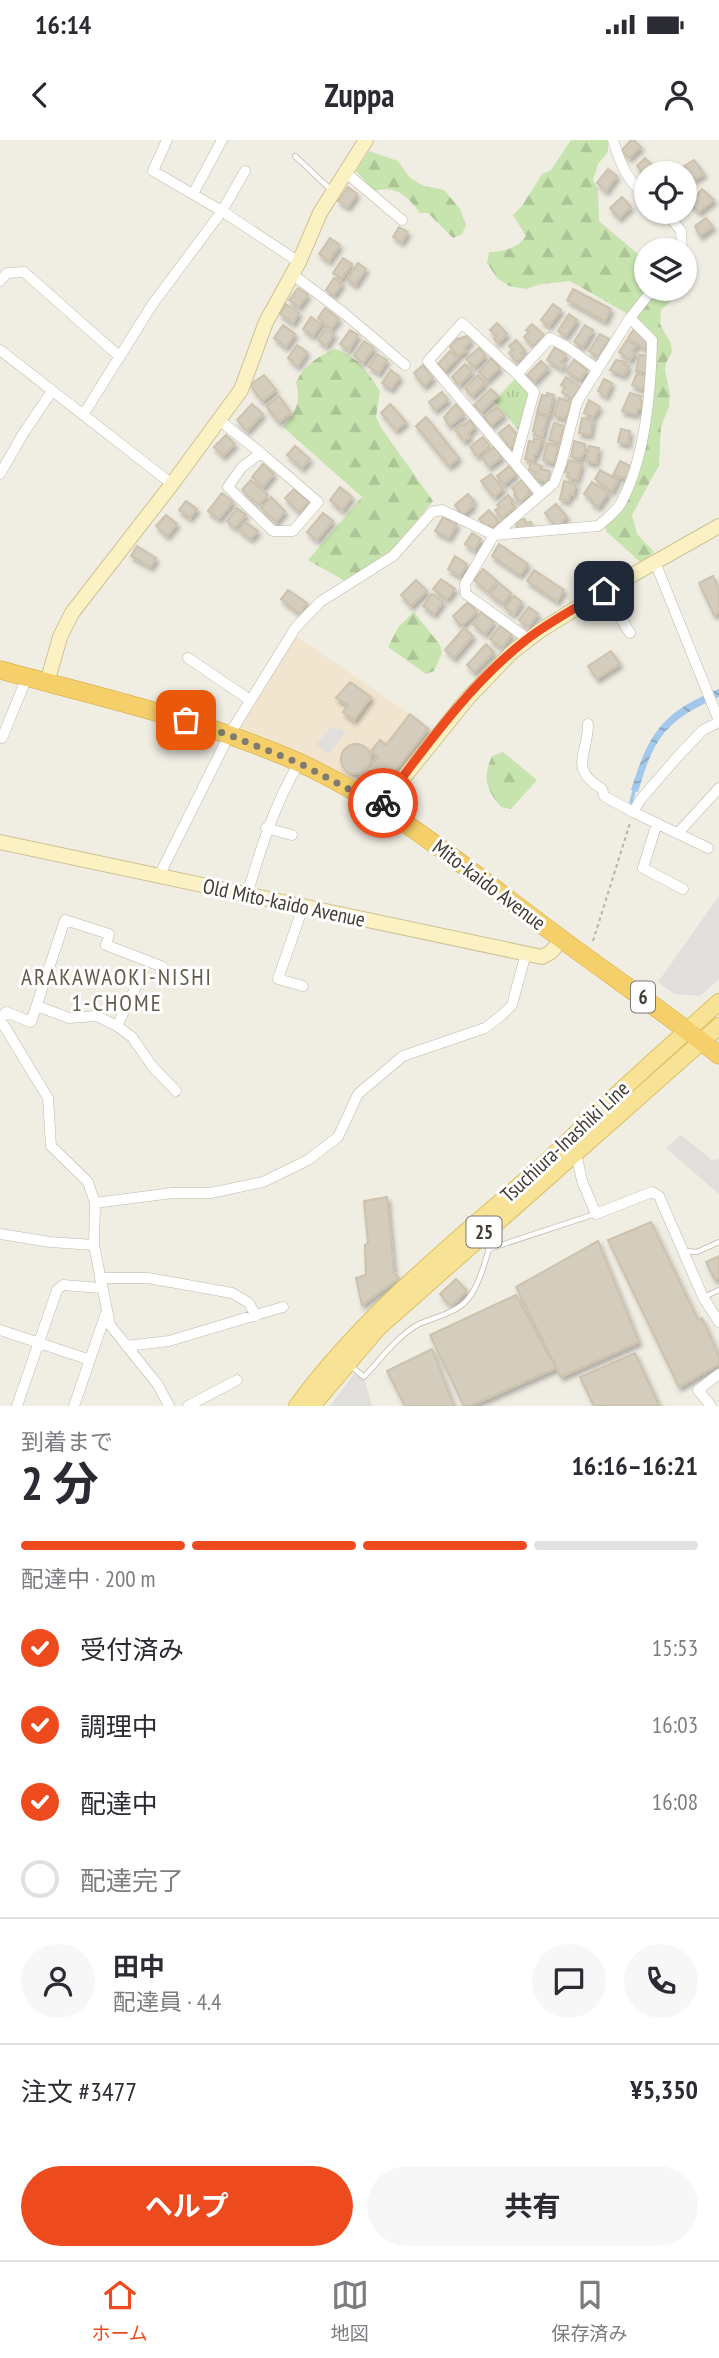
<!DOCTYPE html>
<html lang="ja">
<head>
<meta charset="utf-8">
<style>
  body { margin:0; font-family:"PT Sans Narrow","Noto Sans JP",sans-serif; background:#f7f7f7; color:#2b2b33; height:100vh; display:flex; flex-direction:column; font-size:26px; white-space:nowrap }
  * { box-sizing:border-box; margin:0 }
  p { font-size:23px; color:#7c7c81 }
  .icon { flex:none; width:38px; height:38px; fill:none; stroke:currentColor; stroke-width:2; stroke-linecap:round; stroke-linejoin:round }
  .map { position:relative; height:1266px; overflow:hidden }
  .panel { display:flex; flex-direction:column; background:#fff; flex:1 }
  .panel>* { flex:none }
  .controls { position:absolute; left:634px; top:21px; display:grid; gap:14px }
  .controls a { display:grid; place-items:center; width:63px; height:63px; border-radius:50%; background:#fff; box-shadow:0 2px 5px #0004; font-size:35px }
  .pin { position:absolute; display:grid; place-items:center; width:60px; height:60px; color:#fff; margin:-30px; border-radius:14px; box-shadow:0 4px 10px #0006 }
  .courier { position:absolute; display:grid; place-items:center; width:70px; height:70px; margin:-35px; border:5px solid #ed4b1e; border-radius:50%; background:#fff; color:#222; box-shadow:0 2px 9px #0007 }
  .overview em { font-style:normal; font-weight:700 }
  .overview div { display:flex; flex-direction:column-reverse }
  .overview { display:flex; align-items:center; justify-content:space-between; height:119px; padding:0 21px }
  h1 { font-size:46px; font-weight:700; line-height:52px }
  .bar { display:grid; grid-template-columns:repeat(4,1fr); gap:10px 7px; align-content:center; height:84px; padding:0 21px }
  .bar i { height:9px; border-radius:5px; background:#e1e1e2 }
  .bar .active { background:#ed4b1e }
  .bar p { grid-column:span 4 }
  .line { display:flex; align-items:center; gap:18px; padding:0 21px; border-top:2px solid #e1e1e2 }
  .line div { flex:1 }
  .round { display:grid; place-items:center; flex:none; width:74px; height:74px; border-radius:37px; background:#f7f7f7 }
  ol { padding:0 21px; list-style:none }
  li { display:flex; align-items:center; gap:21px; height:77px }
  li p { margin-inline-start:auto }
  li .icon { padding:7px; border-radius:50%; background:#ed4b1e; color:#fff; stroke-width:4 }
  li:last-child { color:#7c7c81 }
  li i { width:38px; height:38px; border:4px solid #e1e1e2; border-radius:50% }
  .primary-button { display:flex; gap:14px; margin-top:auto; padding:14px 21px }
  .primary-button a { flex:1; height:80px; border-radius:42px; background:#ed4b1e; color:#fff; font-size:28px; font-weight:700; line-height:80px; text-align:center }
  .primary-button a+a { background:#f7f7f7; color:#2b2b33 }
  .status { display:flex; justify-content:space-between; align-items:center; height:49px; padding:0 35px; background:#fff; direction:ltr }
  .status svg { height:19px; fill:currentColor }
  header { display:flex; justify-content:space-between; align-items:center; height:91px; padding:0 21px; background:#fff; font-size:32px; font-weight:700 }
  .dock { display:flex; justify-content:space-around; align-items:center; height:98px; border-top:2px solid #e1e1e2; background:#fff; font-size:19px; color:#7c7c81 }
  .dock a { display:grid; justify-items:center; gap:4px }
  .dock .active { color:#ed4b1e }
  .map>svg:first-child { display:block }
  .commercial { fill:#f2e5cf }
  .forest { fill:url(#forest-firs) }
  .park { fill:url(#park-tufts) }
  .parking { fill:#e1dfdc }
  .water { fill:url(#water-waves) }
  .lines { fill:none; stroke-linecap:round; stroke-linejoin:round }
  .stream { stroke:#a2c8eb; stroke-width:3.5 }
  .building { fill:#d4ccbc; stroke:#ccc2ad; stroke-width:2; filter:url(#shadow) }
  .lane-casing { stroke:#beb8aa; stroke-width:6 }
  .street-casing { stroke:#beb8aa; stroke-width:11 }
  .secondary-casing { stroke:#cec296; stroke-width:16 }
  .primary-casing { stroke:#dbc066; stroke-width:18 }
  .highway-casing { stroke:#d3a53b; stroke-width:19 }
  .path { stroke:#bcb299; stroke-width:2; stroke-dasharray:3.5 3.5; stroke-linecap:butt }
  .lane { stroke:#fff; stroke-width:4.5 }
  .street { stroke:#fff; stroke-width:10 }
  .secondary { stroke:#fbf1c3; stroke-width:14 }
  .primary { stroke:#f8e295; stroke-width:16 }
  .highway { stroke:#f5d06a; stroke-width:18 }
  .done { stroke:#7f7b71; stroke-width:7; stroke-dasharray:0 12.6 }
  .route { stroke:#ed4b1e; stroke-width:9 }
  .labels { text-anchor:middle; stroke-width:6; stroke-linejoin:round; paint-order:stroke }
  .shield { fill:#fff; stroke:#7b7771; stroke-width:2 }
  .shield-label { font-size:19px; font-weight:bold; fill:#423d34 }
  .street-label { font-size:21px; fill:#423d34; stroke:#fff }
  .neighbourhood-label { font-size:23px; letter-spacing:2px; fill:#645c4c; stroke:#fff }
</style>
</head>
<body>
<div class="status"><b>16:14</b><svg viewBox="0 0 49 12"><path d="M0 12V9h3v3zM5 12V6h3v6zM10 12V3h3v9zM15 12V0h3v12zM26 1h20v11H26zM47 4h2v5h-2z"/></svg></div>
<header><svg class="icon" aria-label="back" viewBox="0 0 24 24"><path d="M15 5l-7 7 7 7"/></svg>Zuppa<svg class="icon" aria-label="person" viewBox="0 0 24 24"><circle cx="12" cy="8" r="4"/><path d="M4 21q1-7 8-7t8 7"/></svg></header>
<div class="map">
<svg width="719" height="1266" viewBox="0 0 719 1266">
  <defs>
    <pattern id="forest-firs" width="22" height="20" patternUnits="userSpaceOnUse" patternTransform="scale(1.75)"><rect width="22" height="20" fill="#c7e3ae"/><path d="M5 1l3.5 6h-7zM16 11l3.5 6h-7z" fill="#acc496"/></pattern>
    <pattern id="park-tufts" width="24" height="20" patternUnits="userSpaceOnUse" patternTransform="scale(1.75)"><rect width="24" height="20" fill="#c7e3ae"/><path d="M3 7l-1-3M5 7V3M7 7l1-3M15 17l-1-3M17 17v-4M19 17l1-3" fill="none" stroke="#acc496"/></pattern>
    <pattern id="water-waves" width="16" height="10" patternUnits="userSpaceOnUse" patternTransform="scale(1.75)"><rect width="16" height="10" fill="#a2c8eb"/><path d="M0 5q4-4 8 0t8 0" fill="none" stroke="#86a4bf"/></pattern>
    <filter id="shadow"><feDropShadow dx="2.5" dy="4" stdDeviation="2" flood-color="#0004"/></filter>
  </defs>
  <rect width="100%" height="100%" fill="#f0ede3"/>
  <!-- commercial -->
  <path class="commercial" d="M294,495l138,94 -46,58 -14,5 -66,-35 -66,-29z"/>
  <!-- forest -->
  <path class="forest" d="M571,0h37v12l-10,12 -5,16 5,9 1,32 47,40v28h3l-21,25 -58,-33 -29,3 -15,5 -17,-3 -12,-8 -10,-15 2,-11c15,-1 28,-3 37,-16l-13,-21 9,-9 20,-32 9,-4z
    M369,11l29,10 12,17 14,8 20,4 16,19 6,16 -4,9 -9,4 -25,-25h-8c-13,-17 -23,-28 -46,-22l-18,-20z
    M657,149h23l-6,4 -1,6 -12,11 -1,14 11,20 1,8 -6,11 -1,7 5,25 -1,12 -8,19 -2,39 -27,50 5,19 17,18 -10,9h-5l-32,-29 -3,-5 31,-49 20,-139 -21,-21z
    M335,209c22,7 33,23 45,42l-4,26 6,12 51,72 -43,52 -45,28 -37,-21 54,-63 -79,-70c13,-14 18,-26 13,-45 9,-17 22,-26 39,-33z
    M414,472l26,33 2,8 -8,18 -8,3 -38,-27 11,-21z
    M503,612l34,28 -26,29 -10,-2c-15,-18 -19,-28 -9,-51z"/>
  <!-- park -->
  <path class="park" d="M516,238l14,15 -10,39 -26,-31z"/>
  <!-- parking -->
  <path class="parking" d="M331,586l6,4 2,-2 7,4 -17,22 -13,-9z
    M719,756v83l-19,17 -25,-2 -17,-12z
    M681,995l31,25 7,-1v35l-53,-46z
    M356,1231l8,6 8,29h-42z"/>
  <!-- water -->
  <path class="water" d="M719,549v8c-53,23 -65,40 -81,95l-7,-2c18,-57 31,-78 88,-101z"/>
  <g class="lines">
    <!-- stream -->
    <path class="stream" d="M631,662l4,-14"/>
  </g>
  <!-- building -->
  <path class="building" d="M631,0h3l7,7 -12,11 -7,-8z
    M645,18l13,13 -2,2h-10v3l-9,-10z
    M694,20l10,14 -10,6 -10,-14z
    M608,29l9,7 -11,15 -9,-8z
    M348,47l9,7 -9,13 -10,-6z
    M702,49l12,11 -15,12 -9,-8z
    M622,57l9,10 -12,11 -9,-10z
    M706,78l7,9 -13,9 -5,-10z
    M399,87l9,5 -6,10 -9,-5z
    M330,98l10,7 -11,16 -10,-7z
    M343,118l9,6 -11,15 -8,-6z
    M358,123l8,6 -11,16 -8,-6z
    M334,138l8,6 -8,11 -8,-5z
    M298,148l10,7 -9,12 -10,-7z
    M573,149l38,20 -6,12 -38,-21z
    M286,164l13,9 -6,10 -13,-9z
    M553,164l8,6 -12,16 -8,-6z
    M325,168l14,11 -8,10 -13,-11z
    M569,174l8,6 -11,16 -8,-5z
    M311,177l10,7 -8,12 -10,-7z
    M497,183l10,11 -9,9 -4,-4 3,-3 -7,-6z
    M532,184l12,11 -11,11 -9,-9 5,-5 -3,-2z
    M283,185l12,9 -9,13 -12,-9z
    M585,185l8,5 -10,17 -9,-5z
    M325,189l9,5 -8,12 -8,-6z
    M634,189l15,12 -5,7 -16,-10z
    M350,190l8,5 -9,15 -9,-6z
    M600,194l9,5 -11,18 -9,-6z
    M468,196l3,5 -7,7 2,3 -8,5 -8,-9 7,-8z
    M516,200l9,11 -4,2 3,3 -7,6 -8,-9 4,-3 -4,-4z
    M627,200l9,6 -4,5 3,2 -5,7 -11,-8z
    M364,201l10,7 -11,15 -9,-7z
    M297,205l10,7 -9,14 -10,-8z
    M555,207l11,8 -5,7 4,2 -3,5 -15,-9z
    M479,208l7,8 -12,11 -8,-8z
    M450,211l7,7 -12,13 -7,-7z
    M377,214l10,6 -8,13 -10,-6z
    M639,215l10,1 -2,16 -11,-1z
    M491,218l9,10 -13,12 -8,-8z
    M574,220l13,10 -7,10 -14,-9z
    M616,220l10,2 -2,3 5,1 -5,9 -14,-5z
    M541,221l7,7 -14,14 -7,-7z
    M465,224l7,8 -13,13 -7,-8z
    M423,225l10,13 -9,8 -10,-13z
    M391,230l9,7 -9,12 -9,-6z
    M637,233l13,5 -4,10 -4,-1 -1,2 -9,-4z
    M264,235l12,15 -14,11 -12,-16z
    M478,235l7,8 -13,13 -7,-8z
    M566,237l14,10 -8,12 -10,-7 3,-5 -4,-2z
    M604,239l8,4 -6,13 -8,-5z
    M491,249l7,7 -17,16 -7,-7z
    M442,252l6,8 -13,10 -6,-8z
    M547,253l7,2 -5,20 -12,-3 5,-17 5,1z
    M630,253l11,3 -1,4 3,1 -3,8h-2l-2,5 -14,-3z
    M279,256l12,17 -12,9 -13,-16z
    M559,258l12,4 -5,17 -12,-4z
    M589,260l11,7 -7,10 -9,-4z
    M252,264l11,10 -16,17 -10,-11z
    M390,264l16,18 -10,8 -15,-17z
    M456,264l8,11 -15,11 -5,-9z
    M497,267l7,8 -13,11 -7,-9z
    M537,274l10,3 -5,20 -8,-2 1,-3 -2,-1z
    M426,277l33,41 -10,8 -33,-40z
    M582,278l11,2 -3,15 -11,-2z
    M470,280l5,7 -7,6 2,4 -6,4 -9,-11 5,-6 3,2z
    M554,283l10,3 -5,17 -10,-3z
    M509,285l9,11 -5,4 2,3 -5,5 -11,-15z
    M621,289l9,2 -2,13 -10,-2z
    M226,295l9,9 -12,12 -9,-9z
    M483,297l7,9 -13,10 -7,-9z
    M534,298l8,2 -6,15h-2l-1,6 -8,-2 4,-18 5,1z
    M574,301l11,3v10h-2l-2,5 -10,-2z
    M547,303l11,3 -4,17 -11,-3z
    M295,306l15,13 -8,9 -15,-13z
    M589,306l10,2 -3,15 -10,-2z
    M494,307l8,10 -13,10 -7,-10z
    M569,320l13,4 -5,16 -10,-3 2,-4 -4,-1z
    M620,321l12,6 -4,12 -15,-4z
    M531,322l11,4 -1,3 9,2 -3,11 -13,-4 2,-6 -7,-2z
    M263,324l11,10 -11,13 -11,-10z
    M509,326l7,8 -12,10 -7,-8z
    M600,330l18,10 -6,11 -17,-12z
    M491,334l12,15 -9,8 -13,-16z
    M251,340l17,15 -9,10 -17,-15z
    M522,340l8,10 -2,2 1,2 -9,8 -6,-7 2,-2 -4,-5z
    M564,341l12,3 -3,11 -3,-1 -2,7 -8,-2z
    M592,342l16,11 -10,14 -7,-5 2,-2 -9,-6z
    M340,347l12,10 -10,13 -12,-10z
    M294,349l15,13 -10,10 -14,-14z
    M222,353l11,9 -14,17 -11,-8z
    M468,354l6,7 -3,3 2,2 -11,9 -7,-10z
    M508,355l5,6 -2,2 4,4 -13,11 -7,-8 5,-3 -3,-2z
    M271,357l14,14 -9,11 -15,-14z
    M186,361l11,8 -7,9 -11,-8z
    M556,364l11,13 -11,10 -11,-14z
    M237,368l9,7 -11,13 -8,-7z
    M489,370l10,12 -8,6 -2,-3 -3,2 -7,-8z
    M323,373l10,8 -16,19 -10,-8z
    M166,375l11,9 -10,12 -11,-10z
    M443,377l14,7 -8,14 -14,-7z
    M525,379l1,4 5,-1 1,7 -16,3 1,-12z
    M245,382l13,9 -7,8 -12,-9z
    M472,393l9,6 -7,11 -9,-6z
    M499,404l29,20 -8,11 -28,-19z
    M137,406l19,12 -5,9 -20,-11z
    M455,416l12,8 -7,12 -12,-7z
    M483,429l14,12 -9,11 -14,-12z
    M534,430l30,20 -7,11 -30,-20z
    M713,436l6,15v22l-5,2 -15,-32z
    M441,439l14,10 -8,10 -14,-10z
    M416,440l11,11 -16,15 -10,-11z
    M499,443l12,10 -8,11 -13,-10z
    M288,450l19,13 -7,11 -19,-15z
    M432,454l11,8 -9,12 -11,-8z
    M514,456l8,6 -8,12 -9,-6z
    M468,462l9,10 -16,14 -8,-10z
    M529,467l9,7 -10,13 -9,-7z
    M481,472l13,10 -9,12 -12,-10z
    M500,486l12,8 -10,14 -12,-9z
    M464,488l9,8 -19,22 -9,-8z
    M486,504l8,8 -20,20 -7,-7z
    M611,511l9,13 -23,15 -9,-13z
    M350,542l21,15 -17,23 -11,-8 5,-7 -12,-7z
    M410,574l18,15 -36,45 -36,9 22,-26 -7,-6 9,-11 6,5z
    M341 619a15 15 0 1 1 30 0a15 15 0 1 1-30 0Z
    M387,1057l7,76 5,5 -37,27 -6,-27 10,-3 -1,-30 3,-2 -4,-42z
    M651,1082l47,98 4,-2 17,38v8l-40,23 -71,-147z
    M598,1101l41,101 -78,35 -45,-90z
    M719,1116v21l-4,3 -9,-18z
    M456,1139l11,12 -16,15 -11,-12z
    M516,1155l40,73 -86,38h-6l-34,-71z
    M432,1209l22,57h-49l-18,-35z
    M635,1213l24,52 -65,1 -14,-29z"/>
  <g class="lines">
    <!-- lane casing -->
    <g class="lane-casing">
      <path id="lane" d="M295,16l35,33
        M483,1102l6,7 106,-35
        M683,1111l14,1 22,-10
        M704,1157l15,-7
        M350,1225l14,12c16,-17 34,-42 55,-53 14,-6 33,-10 45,-21 13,-11 20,-38 25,-54"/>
    </g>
    <!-- street casing -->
    <g class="street-casing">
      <path id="street" d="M167,0l-14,31 69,40 77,51
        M613,0c7,23 14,41 33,56
        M345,32l57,48
        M193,54l29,-54
        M666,72l15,19 1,19
        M292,134l53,40 60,51
        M0,141l7,-8 17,-1 96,85
        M0,210l172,134
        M83,275l69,-110 70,-94 23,-40
        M219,280l42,33 57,49 -25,29h-20l-45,-44 14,-20 19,-14
        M515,322l19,-70 -17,-18
        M0,334l23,-40 29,-43
        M540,353l-112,-132 34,-38 55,51 33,-36 17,9 30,22
        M655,422l64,159
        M604,451l26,42
        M528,499l-62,-45 -1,-10 29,-49 104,-9c8,-7 18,-14 23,-23 25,-46 30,-112 31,-163l-22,-22
        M188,518l62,42
        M588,584c0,31 -20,44 14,65l2,7 29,16
        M0,597l2,1 25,-61
        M657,683l-14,45 40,21
        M266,688l26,7
        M678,693l41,-45
        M708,708l-75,-36 8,-13 38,-44 24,-25 16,-8
        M159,736l70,-141 67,-108 24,-25 73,-46 39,-44 10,-2 52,25 60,-52 7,-19 16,-62 53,-84 23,-29
        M247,755c14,-47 27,-90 52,-132
        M303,846l-25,-7 25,-72
        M37,866l32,12 28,-2 20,10 15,11 20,29 24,25
        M0,879l48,79 3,48 37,36 7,21 -1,42 16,80 48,60 11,21
        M0,879l6,-7 25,10 34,-102 44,14 -3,11 57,22
        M117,886l26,-54
        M573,1014l5,8 4,19 14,33 56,-22 7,4 44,101 16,25
        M95,1063l77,-10h39l52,-11 45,-22 30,-23 20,-43 45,-38 82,-28 17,-13 10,-10 14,-52
        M0,1094l50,8 44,3
        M100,1138h48l84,15 17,10 7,13
        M0,1190l90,30
        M126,1206l43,-5 114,-34
        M17,1266l40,-116 6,-5 38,3
        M74,1266l32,-93
        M188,1266l49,-26
        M711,1266l-13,-16 21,-16"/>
    </g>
    <!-- secondary casing -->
    <g class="secondary-casing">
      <path id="secondary" d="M47,543l13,-46 12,-24 100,-129 69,-94 25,-68 33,-60 21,-49 46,-73
        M381,666l86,-107 44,-46 30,-23 63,-39 115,-65
        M0,702l542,115 9,-5 11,-13"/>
    </g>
    <!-- primary casing -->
    <g class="primary-casing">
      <path id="primary" d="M297,1266c68,-93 160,-165 246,-241 19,-17 36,-35 54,-52 40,-38 81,-74 122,-111
        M312,1266l66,-78 341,-302"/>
    </g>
    <!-- highway casing -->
    <g class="highway-casing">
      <path id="highway" d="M0,530c100,27 203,50 298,92 90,41 164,103 242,161 59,45 121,86 179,132"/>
    </g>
    <!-- path -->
    <path class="path" d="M593,801l37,-118"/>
    <!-- lane -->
    <use href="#lane" class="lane"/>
    <!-- street -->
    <use href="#street" class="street"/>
    <!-- secondary -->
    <use href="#secondary" class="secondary"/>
    <!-- primary -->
    <use href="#primary" class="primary"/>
    <!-- highway -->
    <use href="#highway" class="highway"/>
  </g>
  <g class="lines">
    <!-- done -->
    <path class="done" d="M186,580l43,15 70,28 82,43 2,-3"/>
    <!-- route -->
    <path class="route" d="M383,663c43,-57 87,-119 143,-163 24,-19 52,-33 78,-49"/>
  </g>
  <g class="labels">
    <!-- shield labels -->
    <g class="shield">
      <rect x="631" y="841.5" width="24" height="31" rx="5"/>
      <rect x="466.5" y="1076.5" width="35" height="31" rx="5"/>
    </g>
    <g class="shield-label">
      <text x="643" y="864">6</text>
      <text x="484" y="1099">25</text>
    </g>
    <!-- street labels -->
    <g class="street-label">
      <text transform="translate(489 745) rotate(37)" y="7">Mito-kaido Avenue</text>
      <text transform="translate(284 763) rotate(12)" y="7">Old Mito-kaido Avenue</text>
      <text transform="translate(565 1002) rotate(-43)" y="7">Tsuchiura-Inashiki Line</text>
    </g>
    <!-- neighbourhood labels -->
    <g class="neighbourhood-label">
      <text x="117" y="845">ARAKAWAOKI-NISHI<tspan x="117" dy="26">1-CHOME</tspan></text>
    </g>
  </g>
</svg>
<div class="controls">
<a><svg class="icon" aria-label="locate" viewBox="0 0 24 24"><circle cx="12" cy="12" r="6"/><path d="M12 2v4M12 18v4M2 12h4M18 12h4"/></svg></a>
<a><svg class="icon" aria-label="layers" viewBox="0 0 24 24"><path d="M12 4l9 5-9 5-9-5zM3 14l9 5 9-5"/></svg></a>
</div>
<div class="pin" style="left:186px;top:580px;background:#ea580c"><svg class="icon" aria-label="bag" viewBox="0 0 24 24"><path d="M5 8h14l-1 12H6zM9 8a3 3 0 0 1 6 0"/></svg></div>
<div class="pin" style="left:604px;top:451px;background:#1f2937"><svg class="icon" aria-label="home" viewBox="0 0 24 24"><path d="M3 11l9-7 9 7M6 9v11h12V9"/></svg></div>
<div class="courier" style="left:383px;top:663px"><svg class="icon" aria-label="bike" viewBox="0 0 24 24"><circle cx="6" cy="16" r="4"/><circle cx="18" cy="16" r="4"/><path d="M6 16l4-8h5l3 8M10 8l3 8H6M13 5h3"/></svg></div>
</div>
<section class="panel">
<div class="overview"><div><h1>2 分</h1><p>到着まで</p></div><em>16:16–16:21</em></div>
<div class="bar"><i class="active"></i><i class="active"></i><i class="active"></i><i></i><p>配達中 · 200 m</p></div>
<ol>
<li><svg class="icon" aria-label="check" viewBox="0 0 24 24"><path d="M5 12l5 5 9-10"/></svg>受付済み<p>15:53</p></li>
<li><svg class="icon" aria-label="check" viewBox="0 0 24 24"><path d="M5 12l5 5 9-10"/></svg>調理中<p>16:03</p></li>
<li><svg class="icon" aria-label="check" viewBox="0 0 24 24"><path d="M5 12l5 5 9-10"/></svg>配達中<p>16:08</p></li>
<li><i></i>配達完了</li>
</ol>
<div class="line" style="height:126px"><a class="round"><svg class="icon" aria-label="person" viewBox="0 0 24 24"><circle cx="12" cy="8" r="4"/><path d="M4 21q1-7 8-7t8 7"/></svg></a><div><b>田中</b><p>配達員 · 4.4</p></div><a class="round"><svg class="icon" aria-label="chat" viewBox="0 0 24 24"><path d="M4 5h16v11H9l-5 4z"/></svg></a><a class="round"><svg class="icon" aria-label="phone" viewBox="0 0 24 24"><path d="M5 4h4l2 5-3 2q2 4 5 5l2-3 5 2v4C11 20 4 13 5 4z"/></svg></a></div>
<div class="line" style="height:91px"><div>注文 #3477</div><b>¥5,350</b></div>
<div class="primary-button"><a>ヘルプ</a><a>共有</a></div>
</section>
<nav class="dock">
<a class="active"><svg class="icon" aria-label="home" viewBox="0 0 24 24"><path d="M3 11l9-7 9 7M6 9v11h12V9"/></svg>ホーム</a>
<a><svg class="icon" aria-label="map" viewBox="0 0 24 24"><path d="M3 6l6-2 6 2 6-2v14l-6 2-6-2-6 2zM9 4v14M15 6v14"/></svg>地図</a>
<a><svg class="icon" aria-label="saved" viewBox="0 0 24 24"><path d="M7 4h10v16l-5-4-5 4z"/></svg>保存済み</a>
</nav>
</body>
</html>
